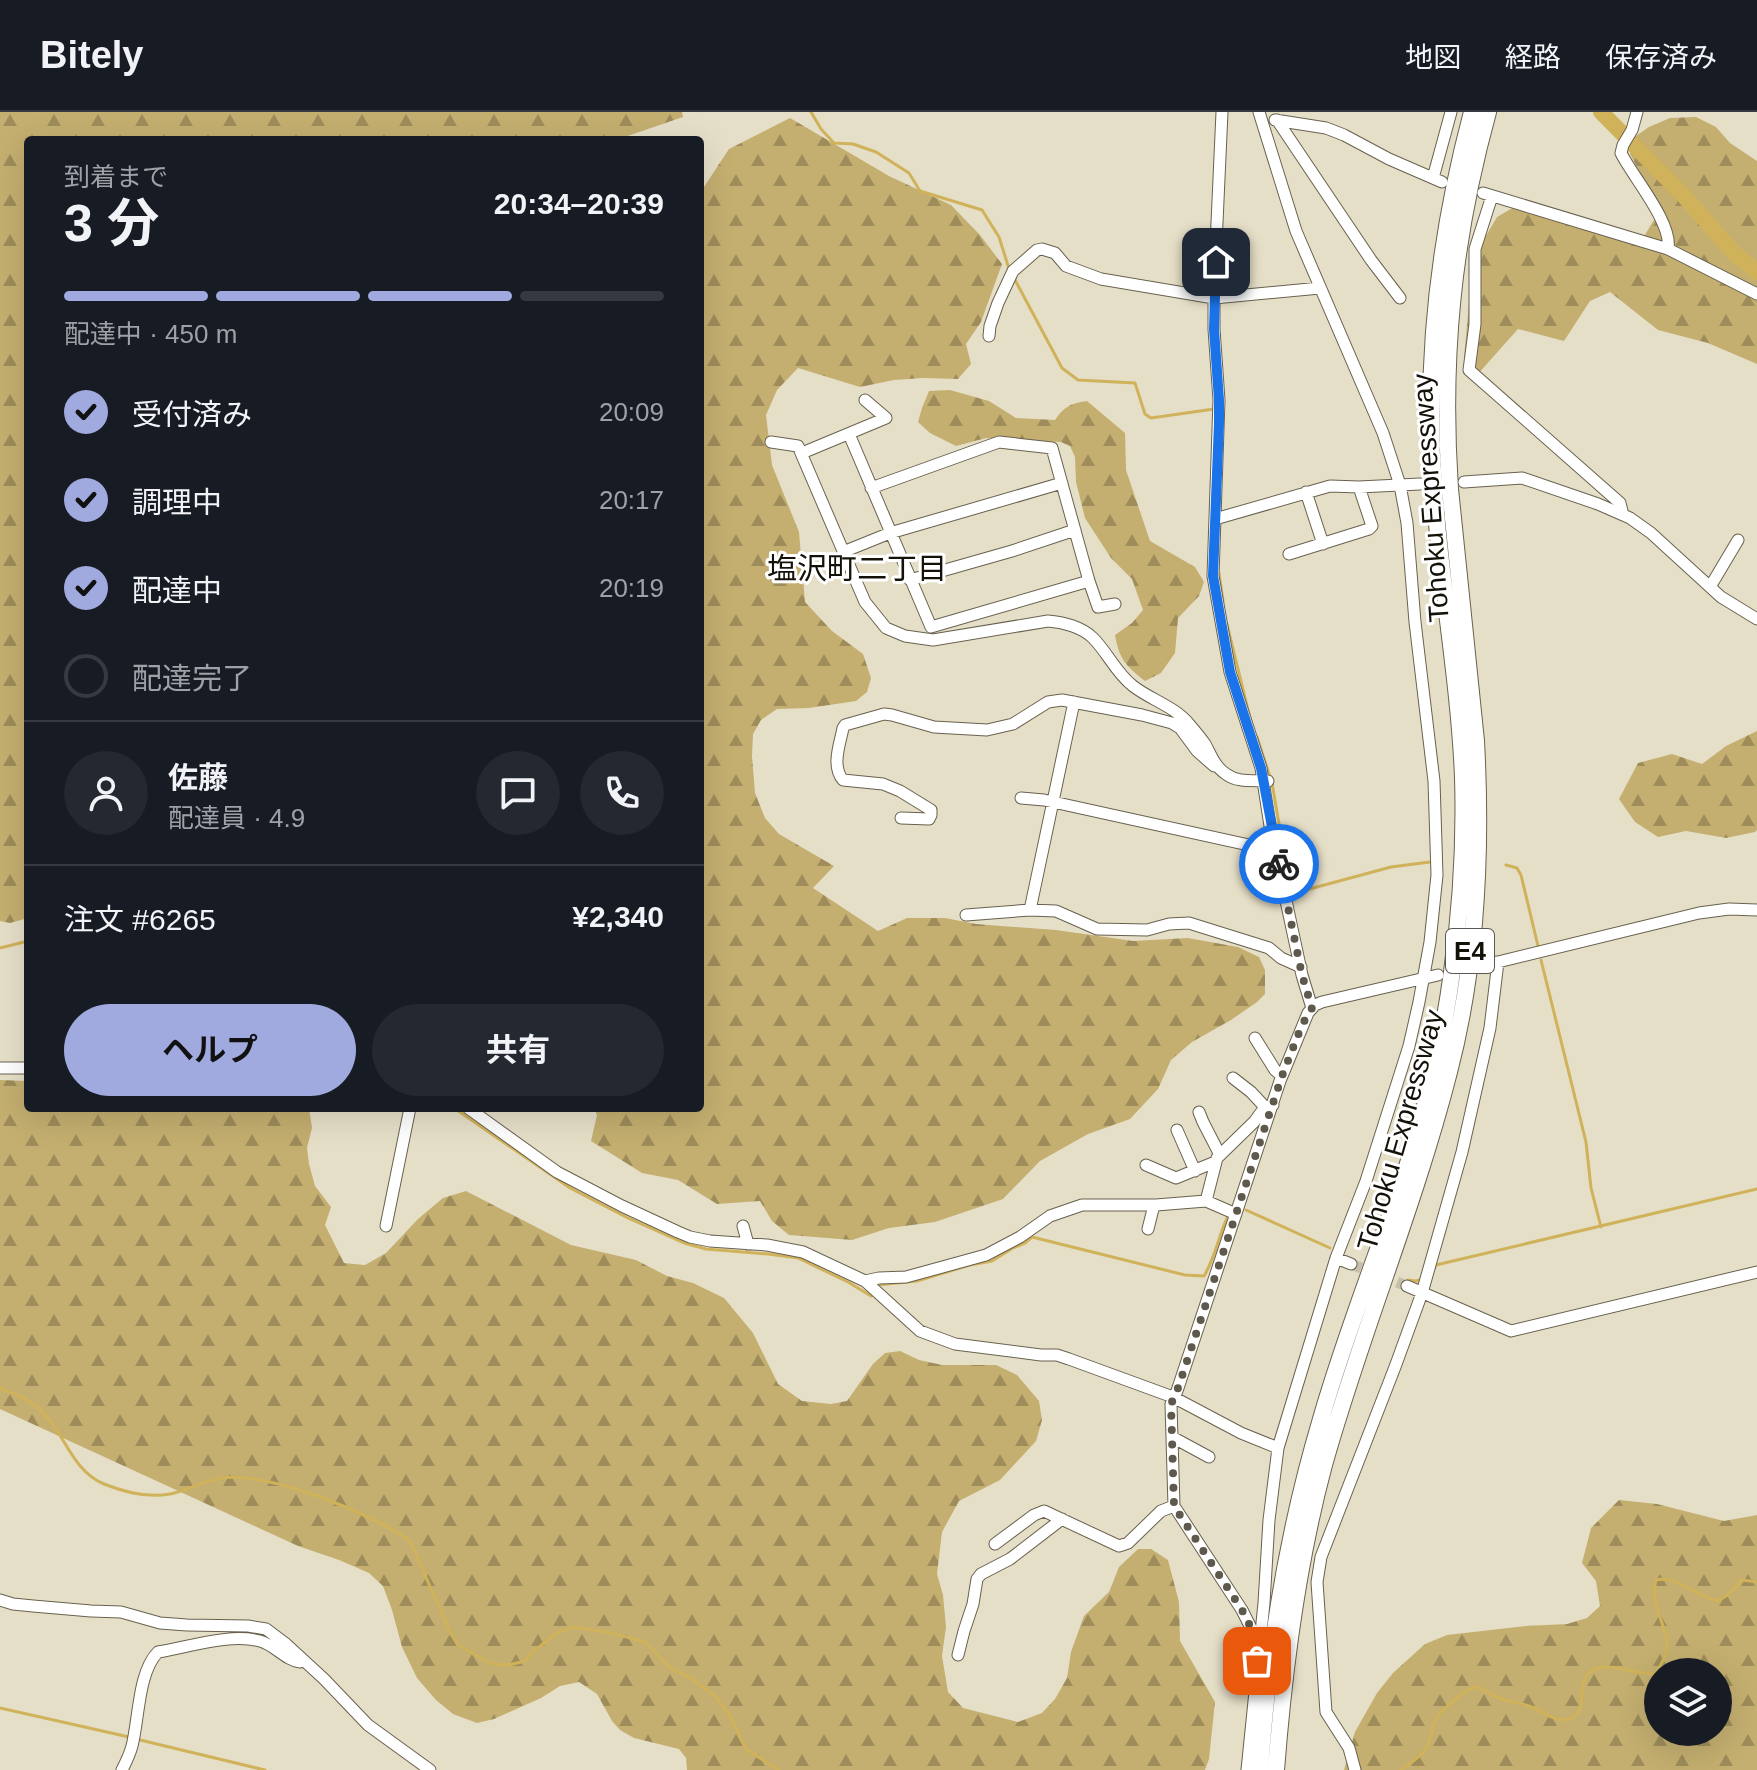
<!DOCTYPE html>
<html lang="ja">
<head>
<meta charset="utf-8">
<style>
  body { margin:0; font-family:Helvetica,"Noto Sans JP",sans-serif; background:#242831; color:#f1f3f6; height:100vh; display:flex; flex-direction:column; font-size:30px; white-space:nowrap }
  * { box-sizing:border-box; margin:0 }
  p { font-size:26px; color:#9ea1a6 }
  .icon { flex:none; width:44px; height:44px; fill:none; stroke:currentColor; stroke-width:2; stroke-linecap:round; stroke-linejoin:round }
  .map { position:relative; flex:1; overflow:hidden }
  .sheet { position:absolute; left:24px; top:24px; width:680px; height:976px; display:flex; flex-direction:column; background:#171b24; border-radius:8px; box-shadow:0 8px 32px #0002 }
  .sheet>* { flex:none }
  .controls { position:absolute; left:1644px; top:1546px; display:grid; gap:16px }
  .controls a { display:grid; place-items:center; width:88px; height:88px; border-radius:50%; background:#171b24; box-shadow:0 8px 32px #0002; font-size:40px }
  .pin { position:absolute; display:grid; place-items:center; width:68px; height:68px; color:#fff; margin:-34px; border-radius:16px; box-shadow:0 4px 12px #0006 }
  .courier { position:absolute; display:grid; place-items:center; width:80px; height:80px; margin:-40px; border:6px solid #1a73e8; border-radius:50%; background:#fff; color:#222; box-shadow:0 2px 10px #0007 }
  .head em { font-style:normal; font-weight:700 }
  .head div { display:flex; flex-direction:column-reverse }
  .head { display:flex; align-items:center; justify-content:space-between; height:136px; padding:0 40px }
  h1 { font-size:52px; font-weight:700; line-height:60px }
  .bar { display:grid; grid-template-columns:repeat(4,1fr); gap:12px 8px; align-content:center; height:96px; padding:0 40px }
  .bar i { height:10px; border-radius:6px; background:#363941 }
  .bar .selected { background:#a0aadf }
  .bar p { grid-column:span 4 }
  .line { display:flex; align-items:center; gap:20px; padding:0 40px; border-top:2px solid #363941 }
  .line div { flex:1 }
  .round { display:grid; place-items:center; flex:none; width:84px; height:84px; border-radius:42px; background:#242831 }
  ol { padding:0 40px; list-style:none }
  li { display:flex; align-items:center; gap:24px; height:88px }
  li p { margin-inline-start:auto }
  li .icon { padding:8px; border-radius:50%; background:#a0aadf; color:#111; stroke-width:4 }
  li:last-child { color:#9ea1a6 }
  li i { width:44px; height:44px; border:4px solid #363941; border-radius:50% }
  .primary-button { display:flex; gap:16px; margin-top:auto; padding:16px 40px }
  .primary-button a { flex:1; height:92px; border-radius:48px; background:#a0aadf; color:#111; font-size:32px; font-weight:700; line-height:92px; text-align:center }
  .primary-button a+a { background:#242831; color:#f1f3f6 }
  header { display:flex; align-items:center; gap:48px; box-sizing:border-box; height:112px; padding:0 40px; background:#171b24; border-bottom:2px solid #363941 }
  header strong { font-size:38px }
  nav { display:flex; gap:44px; margin-inline-start:auto; font-size:28px }
  .map>svg:first-child { display:block }
  .forest { fill:url(#forest-firs); fill-rule:evenodd }
  .lines { fill:none; stroke-linecap:round; stroke-linejoin:round }
  .stream { stroke:#cfb25a; stroke-width:3 }
  .river { stroke:#cfb25a; stroke-width:16 }
  .minor-tunnel { stroke:#c6c0ab; stroke-width:11; stroke-dasharray:11 5.5; stroke-linecap:butt }
  .minor-casing { stroke:#68614e; stroke-width:13 }
  .highway-casing { stroke:#68614e; stroke-width:18 }
  .minor { stroke:#fff; stroke-width:11 }
  .highway { stroke:#fff; stroke-width:16 }
  .done { stroke:#5e594c; stroke-width:8; stroke-dasharray:0 14.4 }
  .route { stroke:#1a73e8; stroke-width:10 }
  .labels { text-anchor:middle; stroke-width:6; stroke-linejoin:round; paint-order:stroke }
  .shield { fill:#fff; stroke:#5a5853; stroke-width:2 }
  .shield-label { font-size:26px; font-weight:bold; fill:#141109 }
  .street-label { font-size:28px; fill:#141109; stroke:#fff }
  .neighbourhood-label { font-size:30px; fill:#141109; stroke:#fff }
</style>
</head>
<body>
<header>
<strong>Bitely</strong>
<nav><a>地図</a><a>経路</a><a>保存済み</a></nav>
</header>
<div class="map">
<svg width="1757" height="1658" viewBox="0 0 1757 1658">
  <defs>
    <pattern id="forest-firs" width="22" height="20" patternUnits="userSpaceOnUse" patternTransform="scale(2)"><rect width="22" height="20" fill="#c4af70"/><path d="M5 1l3.5 6h-7zM16 11l3.5 6h-7z" fill="#9e8d5a"/></pattern>
  </defs>
  <rect width="100%" height="100%" fill="#e6dfc8"/>
  <!-- forest -->
  <path class="forest" d="M0,0h682l1,5 -67,23h-588v778l-18,5 -10,-2z
    M1696,5l20,10 14,16 27,18v203l-49,-21 -50,-13 -48,-38 -20,9 -26,40 -46,-12 -41,46 -13,-17 9,-100 24,-41 24,-14 119,40 20,-33 -30,-56 1,-11 5,-7 13,-9 21,-9z
    M790,6l99,58 62,29 29,30 22,29 -21,58 -15,22 5,20 -13,15 -35,-1 -29,2 -34,7 -62,-19 -21,22 -11,25 6,50 27,67 6,70 27,29 31,23 8,24 -4,14 -11,9 -47,7 -32,1 -16,11 -8,14 -1,22 3,37 10,25 14,16 55,32 -21,22 65,43 29,-13h38l31,6 80,6 77,11 55,-3 50,9 21,10 6,13v24l-8,8 -26,18 -39,22 -21,18 -13,29 -28,30 -42,15 -48,27 -37,38 -68,23 -46,6 -37,12 -63,-5 -17,-14 -12,-20 -43,3 -39,-24 -36,-7 -51,-32 6,-26 -3,-7h106v-915l29,-44z
    M950,278l39,11 27,17 39,2c9,-13 16,-17 32,-19l38,32 1,37 24,71 45,26 9,15 -5,14 -21,22 -3,35 -14,20 -16,8c-19,-15 -26,-22 -30,-46l17,-12 11,-13 -11,-31 -21,-21 -26,-40 -9,-36 -1,-25 -5,-11 -9,-4 -75,-4 -30,8 -26,-13 -12,-11 4,-14 7,-17z
    M1757,619v99l-2,2 -29,6 -40,-7 -28,6 -23,-15 -16,-23 19,-36 34,-9 30,10 24,-18z
    M0,968l28,1v27h281l3,20 -5,20 2,16 6,22 16,21 -6,18 19,38 21,2 21,-12 32,-34 25,-21 23,-7 105,54 65,15 31,16 26,7 31,15 29,35 25,51 24,17 29,3 16,-3 26,-37 12,-11 15,-2 19,9 23,5h54l21,10 22,26 3,19 -6,21 -36,39 -41,21 -17,31 -5,42 6,21 3,32 -4,29 6,36 15,16 55,14 24,-9 13,-14 12,-21 4,-26 13,-36 25,-24 10,-25 19,-18h13l17,11 11,42 1,39 35,61 -6,57 -4,11h-518l-1,-12 -7,-9 -45,-11 -14,-8 -8,-9 -15,-27 -18,-12 -19,4 -19,12 -47,21 -17,4 -24,-9 -17,-14 -19,-22 -15,-31 -10,-37 -9,-24 -14,-13 -30,-13 -41,-14 -298,-137z
    M1619,1388l38,4 67,17 33,-6v255h-413l11,-38 22,-39 16,-20 32,-29 22,-9 79,-9 41,-2 20,-6 13,-12 -4,-25 -14,-18 9,-35zM1658,1560h60v60h-60z"/>
  <g class="lines">
    <!-- stream -->
    <path class="stream" d="M811,0l10,17 13,14 19,1 23,8 33,21 11,18 62,19 17,27 11,35
      M1014,166l48,90 16,12 57,3 10,31 6,4 63,-9v2
      M1219,461l4,28
      M1227,512l22,90
      M1257,625l15,46 19,111 100,-27 39,-5
      M1506,753l11,3 4,7 17,71
      M0,836l28,-7
      M1541,848l45,182 5,46 10,39
      M454,996l116,80 58,30 56,25 22,6 62,5 30,4 50,24 23,14 2,-1
      M1246,1098l84,38
      M1434,1157l2,-4 321,-76
      M1408,1168l8,1 7,-2
      M877,1173l40,-4 53,-16 22,-4 21,-13 12,-5 7,-6 153,38 19,1c11,-18 14,-38 23,-58
      M0,1276c17,7 34,13 46,28 20,22 28,56 58,68 20,8 45,14 66,10 17,-3 32,-13 52,-16 48,-6 149,35 188,63l41,93 7,11 19,11 16,8 16,1 16,-4 9,-10 23,-18 16,-6 39,6 33,9 25,26 22,11 23,17 14,18 17,35 32,21
      M0,1596l129,29
      M136,1627l129,31
      M1401,1658c9,-6 17,-12 24,-20 7,-10 6,-25 13,-34 5,-7 31,-30 39,-29 7,2 15,9 22,11 10,4 20,5 30,8 13,4 25,17 40,13 23,-6 3,-41 26,-50 20,-7 40,7 61,4 5,-9 12,-19 11,-30 -2,-22 -18,-40 -11,-63 21,-5 42,17 62,21l11,-7 13,-14 15,2"/>
    <!-- river -->
    <path class="river" d="M1601,0l82,83 51,58 23,19"/>
    <!-- minor-tunnel -->
    <path class="minor-tunnel" d="M1351,1152l56,22"/>
    <!-- minor casing -->
    <g class="minor-casing">
      <path id="minor" d="M1222,0l-8,177v40l5,71 -6,176 17,96 31,96 9,58 32,149 10,33
        M1637,0l-5,18 -9,15 -2,8c11,23 52,70 47,96
        M1275,8l51,8 18,7 45,24 53,23
        M1277,8l94,140 29,38
        M1433,66l18,-66
        M1483,81l185,56 89,45
        M1492,84l-17,53v75l-6,46 151,133 3,12
        M989,224l1,-10 8,-23 15,-32 24,-21 5,-1 13,4 11,13 35,13 113,19 106,-10
        M849,322l82,193 158,-46
        M771,330l27,4 67,156 21,26 19,8 28,4 115,-19c15,1 34,6 45,17 15,15 23,35 40,48 18,14 41,20 56,38 6,7 11,13 16,20 6,11 10,23 21,30 12,9 27,6 42,7
        M802,341l84,-35 -21,-18
        M1464,370l58,-4 76,26 32,14 21,15 70,64 36,22
        M871,376l128,-46 53,6 37,133 9,26 17,-3
        M1306,380l17,52
        M1215,407l115,-33 29,1 61,-3
        M843,440l47,-19 172,-50
        M1289,442l80,-25 3,-3 -13,-39
        M910,468l102,-29 63,-21
        M1710,475l28,-47
        M1021,686l23,2 232,51
        M901,706l28,1 2,-4v-5l-31,-19 -17,-7 -40,-4c-12,-14 -3,-36 0,-52l2,-3 39,-11 8,1 42,12 53,3 26,-6 35,-22 14,-2 80,15 30,8 8,5 17,23 17,15
        M1030,798l44,-208
        M966,803l64,-5 26,1 41,18 50,1 22,-6 20,-1 80,25 12,10 20,9
        M1480,852l18,-2 201,-49 30,-4 28,1
        M1255,926l20,32 7,6
        M0,956h28
        M1233,966l18,14 14,15
        M468,996l89,64 65,34 56,26 12,5 20,4 57,4 36,7 62,29 55,50 35,13 86,11h16l12,4 104,38 68,36 37,15
        M1199,1000l4,10 17,33
        M1177,1018l18,41
        M1146,1053l30,13 39,-16
        M1206,1089l11,-43 37,-36 11,-15 8,-2
        M386,1114l24,-118
        M743,1114l5,18
        M1148,1117l6,-24
        M1336,1146l15,6
        M865,1169l14,-3 27,-1 80,-22 34,-18 30,-21 32,-11h74l50,-4 30,13
        M1407,1174l104,45 246,-59
        M1172,1325l37,20
        M995,1432l39,-29 10,-4 75,35 9,-3 33,-32 13,-5
        M0,1488l13,4 20,2 58,5 30,1 39,11 27,2 61,1 18,3 20,15 38,35 44,46 62,45
        M1261,1523l-9,-5 -10,-20 -68,-104 -3,-102 6,-13 103,-310 28,-68 7,-8 7,-3 116,-27
        M958,1543l6,-24 9,-27 4,-25 4,-5 29,-15 52,-40
        M122,1658c4,-8 8,-16 10,-24 7,-27 6,-74 26,-94 31,-5 72,-19 102,-11 15,4 25,19 40,21
        M1247,1658l17,-167 5,-83 9,-72 58,-190 30,-77 43,-135 10,-44 11,-60 7,-67 -3,-94 -19,-159 -8,-99 -7,-38 -17,-52 -87,-202 -37,-119
        M1355,1658l-6,-22 -23,-36 -9,-130 4,-25 74,-190 27,-74 40,-141 28,-124 8,-66"/>
    </g>
    <!-- highway casing -->
    <g class="highway-casing">
      <path id="highway" d="M1260,1658c8,-118 27,-237 61,-351 24,-84 57,-166 85,-249 21,-64 37,-131 46,-198 9,-64 13,-130 11,-195 -4,-96 -22,-191 -29,-287 -10,-128 5,-254 38,-378
        M1276,1658c8,-103 21,-205 48,-305 37,-132 91,-260 125,-393 28,-107 33,-220 27,-331l-26,-252c-9,-132 3,-250 38,-377"/>
    </g>
    <!-- minor -->
    <use href="#minor" class="minor"/>
    <!-- highway -->
    <use href="#highway" class="highway"/>
  </g>
  <g class="lines">
    <!-- done -->
    <path class="done" d="M1257,1549l4,-26 -9,-5 -10,-20 -68,-104 -3,-102 6,-13 105,-315 20,-51 10,-17 -10,-33 -23,-111"/>
    <!-- route -->
    <path class="route" d="M1216,150l-2,67 5,71v23l-6,153 17,96 31,96 18,96"/>
  </g>
  <g class="labels">
    <!-- shield labels -->
    <rect class="shield" x="1446" y="817" width="48" height="44" rx="6"/>
    <g class="shield-label">
      <text x="1470" y="848">E4</text>
    </g>
    <!-- street labels -->
    <g class="street-label">
      <text transform="translate(1430 386) rotate(-94)" y="10">Tohoku Expressway</text>
      <text transform="translate(1400 1018) rotate(-74)" y="10">Tohoku Expressway</text>
    </g>
    <!-- neighbourhood labels -->
    <g class="neighbourhood-label">
      <text x="857" y="467">塩沢町二丁目</text>
    </g>
  </g>
</svg>
<div class="controls">
<a><svg class="icon" aria-label="layers" viewBox="0 0 24 24"><path d="M12 4l9 5-9 5-9-5zM3 14l9 5 9-5"/></svg></a>
</div>
<div class="pin" style="left:1257px;top:1549px;background:#ea580c"><svg class="icon" aria-label="bag" viewBox="0 0 24 24"><path d="M5 8h14l-1 12H6zM9 8a3 3 0 0 1 6 0"/></svg></div>
<div class="pin" style="left:1216px;top:150px;background:#1f2937"><svg class="icon" aria-label="home" viewBox="0 0 24 24"><path d="M3 11l9-7 9 7M6 9v11h12V9"/></svg></div>
<div class="courier" style="left:1279px;top:752px"><svg class="icon" aria-label="bike" viewBox="0 0 24 24"><circle cx="6" cy="16" r="4"/><circle cx="18" cy="16" r="4"/><path d="M6 16l4-8h5l3 8M10 8l3 8H6M13 5h3"/></svg></div>
<section class="sheet">
<div class="head"><div><h1>3 分</h1><p>到着まで</p></div><em>20:34–20:39</em></div>
<div class="bar"><i class="selected"></i><i class="selected"></i><i class="selected"></i><i></i><p>配達中 · 450 m</p></div>
<ol>
<li><svg class="icon" aria-label="check" viewBox="0 0 24 24"><path d="M5 12l5 5 9-10"/></svg>受付済み<p>20:09</p></li>
<li><svg class="icon" aria-label="check" viewBox="0 0 24 24"><path d="M5 12l5 5 9-10"/></svg>調理中<p>20:17</p></li>
<li><svg class="icon" aria-label="check" viewBox="0 0 24 24"><path d="M5 12l5 5 9-10"/></svg>配達中<p>20:19</p></li>
<li><i></i>配達完了</li>
</ol>
<div class="line" style="height:144px"><a class="round"><svg class="icon" aria-label="person" viewBox="0 0 24 24"><circle cx="12" cy="8" r="4"/><path d="M4 21q1-7 8-7t8 7"/></svg></a><div><b>佐藤</b><p>配達員 · 4.9</p></div><a class="round"><svg class="icon" aria-label="chat" viewBox="0 0 24 24"><path d="M4 5h16v11H9l-5 4z"/></svg></a><a class="round"><svg class="icon" aria-label="phone" viewBox="0 0 24 24"><path d="M5 4h4l2 5-3 2q2 4 5 5l2-3 5 2v4C11 20 4 13 5 4z"/></svg></a></div>
<div class="line" style="height:104px"><div>注文 #6265</div><b>¥2,340</b></div>
<div class="primary-button"><a>ヘルプ</a><a>共有</a></div>
</section>
</div>
</body>
</html>
